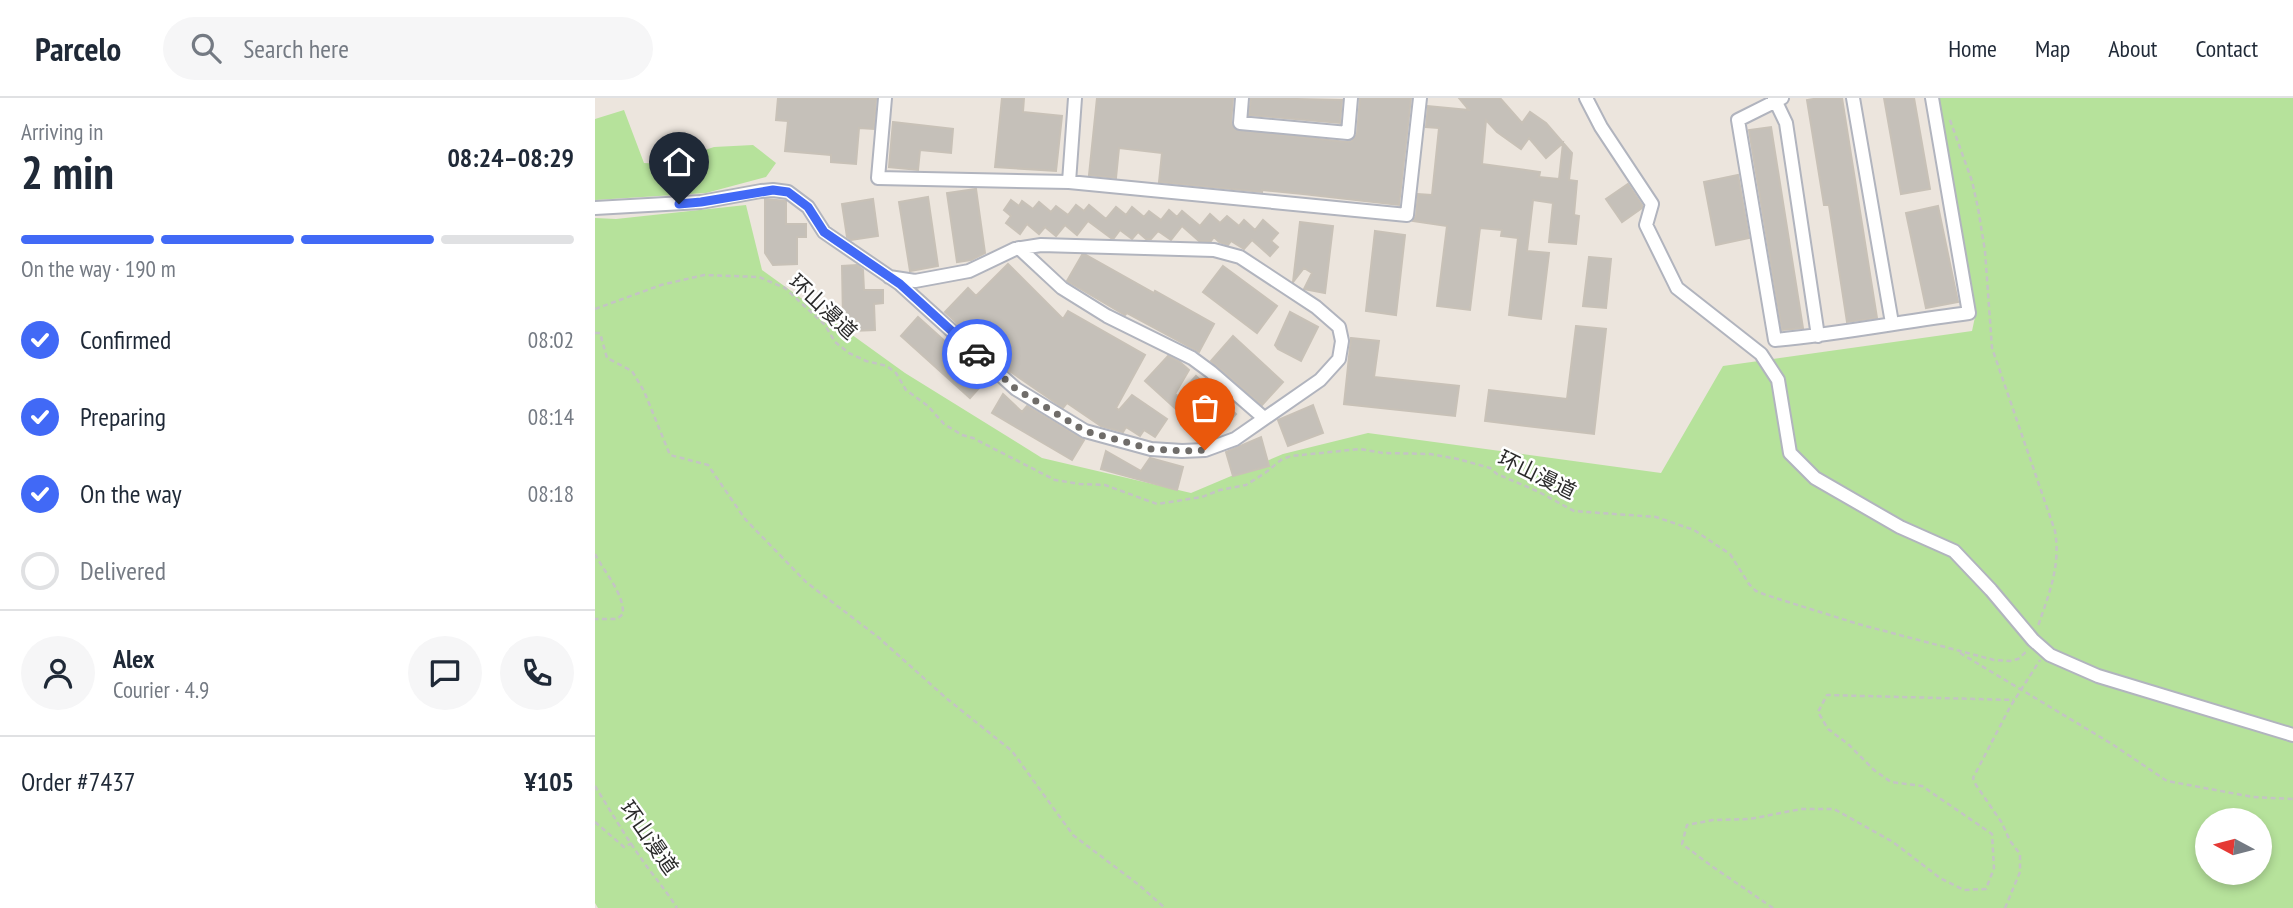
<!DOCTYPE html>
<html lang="en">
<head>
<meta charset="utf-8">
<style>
  body { margin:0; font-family:"PT Sans Narrow","Noto Sans SC",sans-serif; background:#f6f6f7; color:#1f2937; height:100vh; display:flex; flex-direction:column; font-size:26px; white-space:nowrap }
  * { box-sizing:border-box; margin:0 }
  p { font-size:23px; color:#747a83 }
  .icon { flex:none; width:38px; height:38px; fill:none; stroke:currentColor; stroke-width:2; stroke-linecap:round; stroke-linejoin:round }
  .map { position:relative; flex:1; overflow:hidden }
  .panel { display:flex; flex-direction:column; background:#fff; width:595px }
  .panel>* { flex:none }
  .needle { width:46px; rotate:277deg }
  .controls { position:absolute; left:1600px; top:710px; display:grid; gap:14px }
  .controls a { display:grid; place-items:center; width:77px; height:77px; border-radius:50%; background:#fff; box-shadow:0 4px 10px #0003; font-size:35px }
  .pin { position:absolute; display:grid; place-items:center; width:60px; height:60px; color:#fff; margin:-72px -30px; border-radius:50% 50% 50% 0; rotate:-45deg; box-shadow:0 0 7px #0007 }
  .pin .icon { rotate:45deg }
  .courier { position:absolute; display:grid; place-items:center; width:70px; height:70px; margin:-35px; border:5px solid #4169f6; border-radius:50%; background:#fff; color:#222; box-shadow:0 2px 9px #0007 }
  .overview em { font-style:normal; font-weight:800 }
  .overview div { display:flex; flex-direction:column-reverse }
  .overview { display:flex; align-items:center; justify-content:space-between; height:119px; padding:0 21px }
  h1 { font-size:46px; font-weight:800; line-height:52px }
  .bar { display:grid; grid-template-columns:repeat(4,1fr); gap:10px 7px; align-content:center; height:84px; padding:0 21px }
  .bar i { height:9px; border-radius:5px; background:#e0e1e3 }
  .bar .on { background:#4169f6 }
  .bar p { grid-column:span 4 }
  .line { display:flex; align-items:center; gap:18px; padding:0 21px; border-top:2px solid #e0e1e3 }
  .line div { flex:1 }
  .round { display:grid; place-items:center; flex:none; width:74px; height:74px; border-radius:37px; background:#f6f6f7 }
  ol { padding:0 21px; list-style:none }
  li { display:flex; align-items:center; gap:21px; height:77px }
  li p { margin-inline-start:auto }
  li .icon { padding:7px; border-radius:50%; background:#4169f6; color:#fff; stroke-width:4 }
  li:last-child { color:#747a83 }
  li i { width:38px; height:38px; border:4px solid #e0e1e3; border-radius:50% }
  header { display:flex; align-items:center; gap:42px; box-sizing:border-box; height:98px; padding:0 35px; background:#fff; border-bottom:2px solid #e0e1e3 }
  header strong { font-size:33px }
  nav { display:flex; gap:38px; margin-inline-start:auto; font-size:24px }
  .search { width:490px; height:63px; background:#f6f6f7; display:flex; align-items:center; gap:18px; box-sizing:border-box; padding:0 24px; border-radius:38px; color:#747a83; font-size:26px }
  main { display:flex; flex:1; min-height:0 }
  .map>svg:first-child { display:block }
  .green { fill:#b6e29b; fill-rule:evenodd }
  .building { fill:#c5c0b9; stroke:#c8c1b7; stroke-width:2; fill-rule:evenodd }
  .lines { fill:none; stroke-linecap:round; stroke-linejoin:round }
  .minor-casing { stroke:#b1b4be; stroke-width:16 }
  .path { stroke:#c4c4c4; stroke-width:2.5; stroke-dasharray:5 3.5; stroke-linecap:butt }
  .minor { stroke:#fff; stroke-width:12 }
  .done { stroke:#6f6c69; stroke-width:7; stroke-dasharray:0 12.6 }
  .route { stroke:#4169f6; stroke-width:9 }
  .labels { text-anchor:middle; stroke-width:5; stroke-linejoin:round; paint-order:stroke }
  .street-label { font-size:21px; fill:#2b2b2b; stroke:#fff }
</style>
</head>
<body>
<header>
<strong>Parcelo</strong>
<div class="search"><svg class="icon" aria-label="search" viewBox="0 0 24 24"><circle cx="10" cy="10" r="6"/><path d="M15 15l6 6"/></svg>Search here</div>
<nav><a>Home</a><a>Map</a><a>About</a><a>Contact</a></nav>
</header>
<main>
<section class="panel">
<div class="overview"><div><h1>2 min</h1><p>Arriving in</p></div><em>08:24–08:29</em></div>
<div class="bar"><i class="on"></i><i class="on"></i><i class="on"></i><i></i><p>On the way · 190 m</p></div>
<ol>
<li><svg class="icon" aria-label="check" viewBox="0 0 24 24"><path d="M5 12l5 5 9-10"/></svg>Confirmed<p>08:02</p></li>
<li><svg class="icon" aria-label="check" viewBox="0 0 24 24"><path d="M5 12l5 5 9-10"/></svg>Preparing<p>08:14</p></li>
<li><svg class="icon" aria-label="check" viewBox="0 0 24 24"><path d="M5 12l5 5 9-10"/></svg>On the way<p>08:18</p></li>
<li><i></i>Delivered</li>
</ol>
<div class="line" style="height:126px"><a class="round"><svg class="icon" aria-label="person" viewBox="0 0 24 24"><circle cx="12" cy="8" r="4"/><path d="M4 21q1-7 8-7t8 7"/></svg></a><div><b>Alex</b><p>Courier · 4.9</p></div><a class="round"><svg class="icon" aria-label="chat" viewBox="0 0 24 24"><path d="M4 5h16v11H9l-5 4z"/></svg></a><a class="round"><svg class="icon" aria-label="phone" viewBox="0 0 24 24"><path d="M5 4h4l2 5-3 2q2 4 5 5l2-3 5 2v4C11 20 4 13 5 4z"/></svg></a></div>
<div class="line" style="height:91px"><div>Order #7437</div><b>¥105</b></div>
</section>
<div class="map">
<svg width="1698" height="810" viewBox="0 0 1698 810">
  <rect width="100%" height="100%" fill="#ece5dd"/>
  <!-- green -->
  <path class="green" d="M1341,0h357v810h-1695l-3,-5v-685l21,1 130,-14 16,65 143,103 137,85 149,35 92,-39 85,-21 293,40 62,-107 249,-35 3,-14zM1612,723h52v52h-52z
    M29,12l20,53 19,1 51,-17 39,-2 23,18 -10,14 -60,16 -111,7v-81z"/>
  <!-- building -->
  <path class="building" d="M183,0l98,1 -2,30 -15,-1 -3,36 -25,-2v-7l-46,-4 3,-30 -12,-1z
    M407,0h22l-1,14 39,4 -6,55 -61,-4z
    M502,0h136l-2,25 5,7 111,12 5,-1 5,-7 3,-36h51l-12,107 -96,-11 -41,-4v2l-103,-10 3,-29 -43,-5 -3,30 -27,-3z
    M656,0l91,2 -2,23 -91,-8z
    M864,0h41l22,25 8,-11 16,11 26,30 -3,27 8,1 -3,34 5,1 -3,28 -27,-2 4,-39 -20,-3 -6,51 22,2 -8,66 -32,-4 9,-77 -17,-2 1,-6 -22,-2 -10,82 -33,-4 10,-80 -34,-5 3,-5 2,-22 14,1 7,-67 -13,-1 2,-21 41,4zM891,22l11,12 24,17 8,-11 17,20 17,-15 -4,36 -20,-2 1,-5 -58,-8z
    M1225,0h22l35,220 -30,4 -18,-117h-5l-17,-105z
    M1289,0h30l16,91 -29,5z
    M298,24l60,7 -2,24 -31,-3 -2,20 -29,-3z
    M1176,29l32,201 -21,2 -33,-200z
    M1143,77l11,63 -33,7 -12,-63z
    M1033,86l14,21v3l-20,14 -16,-23z
    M381,91l9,64 -14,7 -14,2 -10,-69z
    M333,99l10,69 -28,5 -11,-69z
    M170,101l21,2v23h20v13h-9v27l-24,1 -8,-12z
    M278,101l5,37 -27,4 -4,-3 -5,-33z
    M416,102l8,6 3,-5 11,8 6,-7 12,10 5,-6 12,9 8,-10 8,6 5,-6 17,14 10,-12 10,8 6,-8 12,10 5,-6 12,9 8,-10 8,7 5,-6 18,15 10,-12 10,9 7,-7 12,10 5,-6 11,10 8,-10 15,13 -7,8 7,6 -8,9 -18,-16 -8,9 -13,-8 -3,4 -9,-3 -5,-5 -3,4h-12l-17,-15 -11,14 -13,-9 -7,8h-5l-8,-7 -6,7 -12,-9 -6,8h-3l-23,-17 -11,14 -12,-10 -9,11 -11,-9 -6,7 -12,-10 -7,10 -14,-11 5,-7 -7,-6z
    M1343,108l20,96 -32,6 -20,-95z
    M705,124l33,4 -8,67 -21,-4 8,-16 -8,-5 -11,14z
    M780,133l30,4 -9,80 -30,-4z
    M487,157h4l68,38 1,-2 59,33 -15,28 -72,-39 -2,2 -58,-34z
    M994,159l22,2 -5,49 -23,-2z
    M413,166l55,55 5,-8 77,44 -29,53 3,2 13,-15 35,24 -12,18 -11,-7 -4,6 -14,-9 -3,5 -22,-6 -34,-23 -4,5 -55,-38 -63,-58 23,-24 8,8z
    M262,167l6,5 1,20h19v13l-9,1 1,26 -24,1 -8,-12 -1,-53z
    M628,168l54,40 -20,27 -54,-41z
    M695,214l28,15 -17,34 -23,-12 -3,-4z
    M323,219l69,62 -17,19 -69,-62z
    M981,228l30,3 -12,105 -109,-13 4,-31 78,9z
    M638,238l50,46 -21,23 -51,-44z
    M756,240l28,3 -5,36 85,9 -4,30 -111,-12z
    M573,258l12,6 9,8 -14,24 3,2 18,-20 40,38 -21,23 -6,2 -64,-58z
    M408,296l19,18 5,-6 57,34 -12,20 -80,-47z
    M718,307l10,28 -35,13 -10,-26z
    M666,339l8,29 -36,10 -7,-24z
    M511,353l35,20 9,-13 33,9 -6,23 -76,-21z"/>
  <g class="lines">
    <!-- minor casing -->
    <g class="minor-casing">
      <path id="minor" d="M290,0l-7,80 191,4 338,33 13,-117
        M647,0l-2,25 108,10 3,-35
        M991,0l15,29 51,77 -6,21 31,63 84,66 17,26 12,73 25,25 85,49 54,24 37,39 42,50 17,15 48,21 195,59
        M1179,0l12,25 32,213
        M1187,0l-44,22 37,220c65,-6 130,-19 194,-27l-37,-215
        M1258,0l39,225
        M474,84l6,-84
        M0,110l106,-6 60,-11 12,-1 15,2 20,15 16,25 76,52 116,105 69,42 66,18 31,2 23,-1 30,-11 85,-59 19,-21 3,-18 -3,-14 -23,-20 -76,-50 -26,-7 -173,-5 -26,4 -46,22 -54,10 -26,-4
        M424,150l43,40 45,28 85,42 19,14 53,46"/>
    </g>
    <!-- path -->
    <path class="path" d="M1355,22l22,61 6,27 7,43 7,97 63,183c6,34 -6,63 -17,95
      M0,211l66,-24 43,-10 55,2 26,11 40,37 10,17 14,11 17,8 21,5 9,7 10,17 22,16 16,18 18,11 11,3 82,42 25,4 25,1 52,19 45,-7 18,-7 26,-5 19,-12 16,-13 10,-4 69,-7 23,4 47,1 28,5 32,9 7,6 40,17 37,20 82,6 38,13 36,24 19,30 7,7 10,4 92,29 136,36 16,1 8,-2 9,-8
      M0,235h5l7,25 25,13 12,20 26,64 38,10 37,54 61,63 72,55 68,61 66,53 61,84 66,50 26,23
      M0,456c9,18 29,39 28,60l-6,5h-22
      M1365,555l152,91 55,37 86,16 40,2
      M0,688c16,26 32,53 50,78 11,15 22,28 32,44
      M0,724l29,25 8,-4
      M1178,810l-60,-41 -31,-23 5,-19 26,-5 37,-1 51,-10h33l59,33 47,36 24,12 22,-1 8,-21 -2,-34 -70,-48 -31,-4 -17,-12 -26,-26 -20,-15 -10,-17 9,-17 187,5
      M1410,810l15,-36v-18l-10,-13 -8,-18 -26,-38 -3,-7 37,-71 30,-47"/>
    <!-- minor -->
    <use href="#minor" class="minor"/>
  </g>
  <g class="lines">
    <!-- done -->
    <path class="done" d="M382,256l39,35 69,42 66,18 31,2 23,-1"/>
    <!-- route -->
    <path class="route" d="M84,106l22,-2 72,-12 15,2 20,15 16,25 76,52 77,70"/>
  </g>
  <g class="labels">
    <!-- street labels -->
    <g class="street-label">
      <text transform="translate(228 209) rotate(43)" y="7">环山漫道</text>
      <text transform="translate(942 377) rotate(26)" y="7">环山漫道</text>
      <text transform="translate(54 740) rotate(55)" y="7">环山漫道</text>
    </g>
  </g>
</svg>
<div class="controls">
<a><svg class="needle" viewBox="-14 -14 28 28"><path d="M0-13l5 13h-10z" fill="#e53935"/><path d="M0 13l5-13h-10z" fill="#747a83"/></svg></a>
</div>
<div class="pin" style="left:610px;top:352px;background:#ea580c"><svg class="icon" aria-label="bag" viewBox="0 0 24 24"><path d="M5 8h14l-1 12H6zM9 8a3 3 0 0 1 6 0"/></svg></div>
<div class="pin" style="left:84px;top:106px;background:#1f2937"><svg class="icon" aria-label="home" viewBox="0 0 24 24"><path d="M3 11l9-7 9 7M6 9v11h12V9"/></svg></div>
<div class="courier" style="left:382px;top:256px"><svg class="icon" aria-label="car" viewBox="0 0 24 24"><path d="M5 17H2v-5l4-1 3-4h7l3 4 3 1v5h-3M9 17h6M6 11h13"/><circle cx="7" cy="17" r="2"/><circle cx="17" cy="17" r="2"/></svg></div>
</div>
</main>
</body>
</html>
